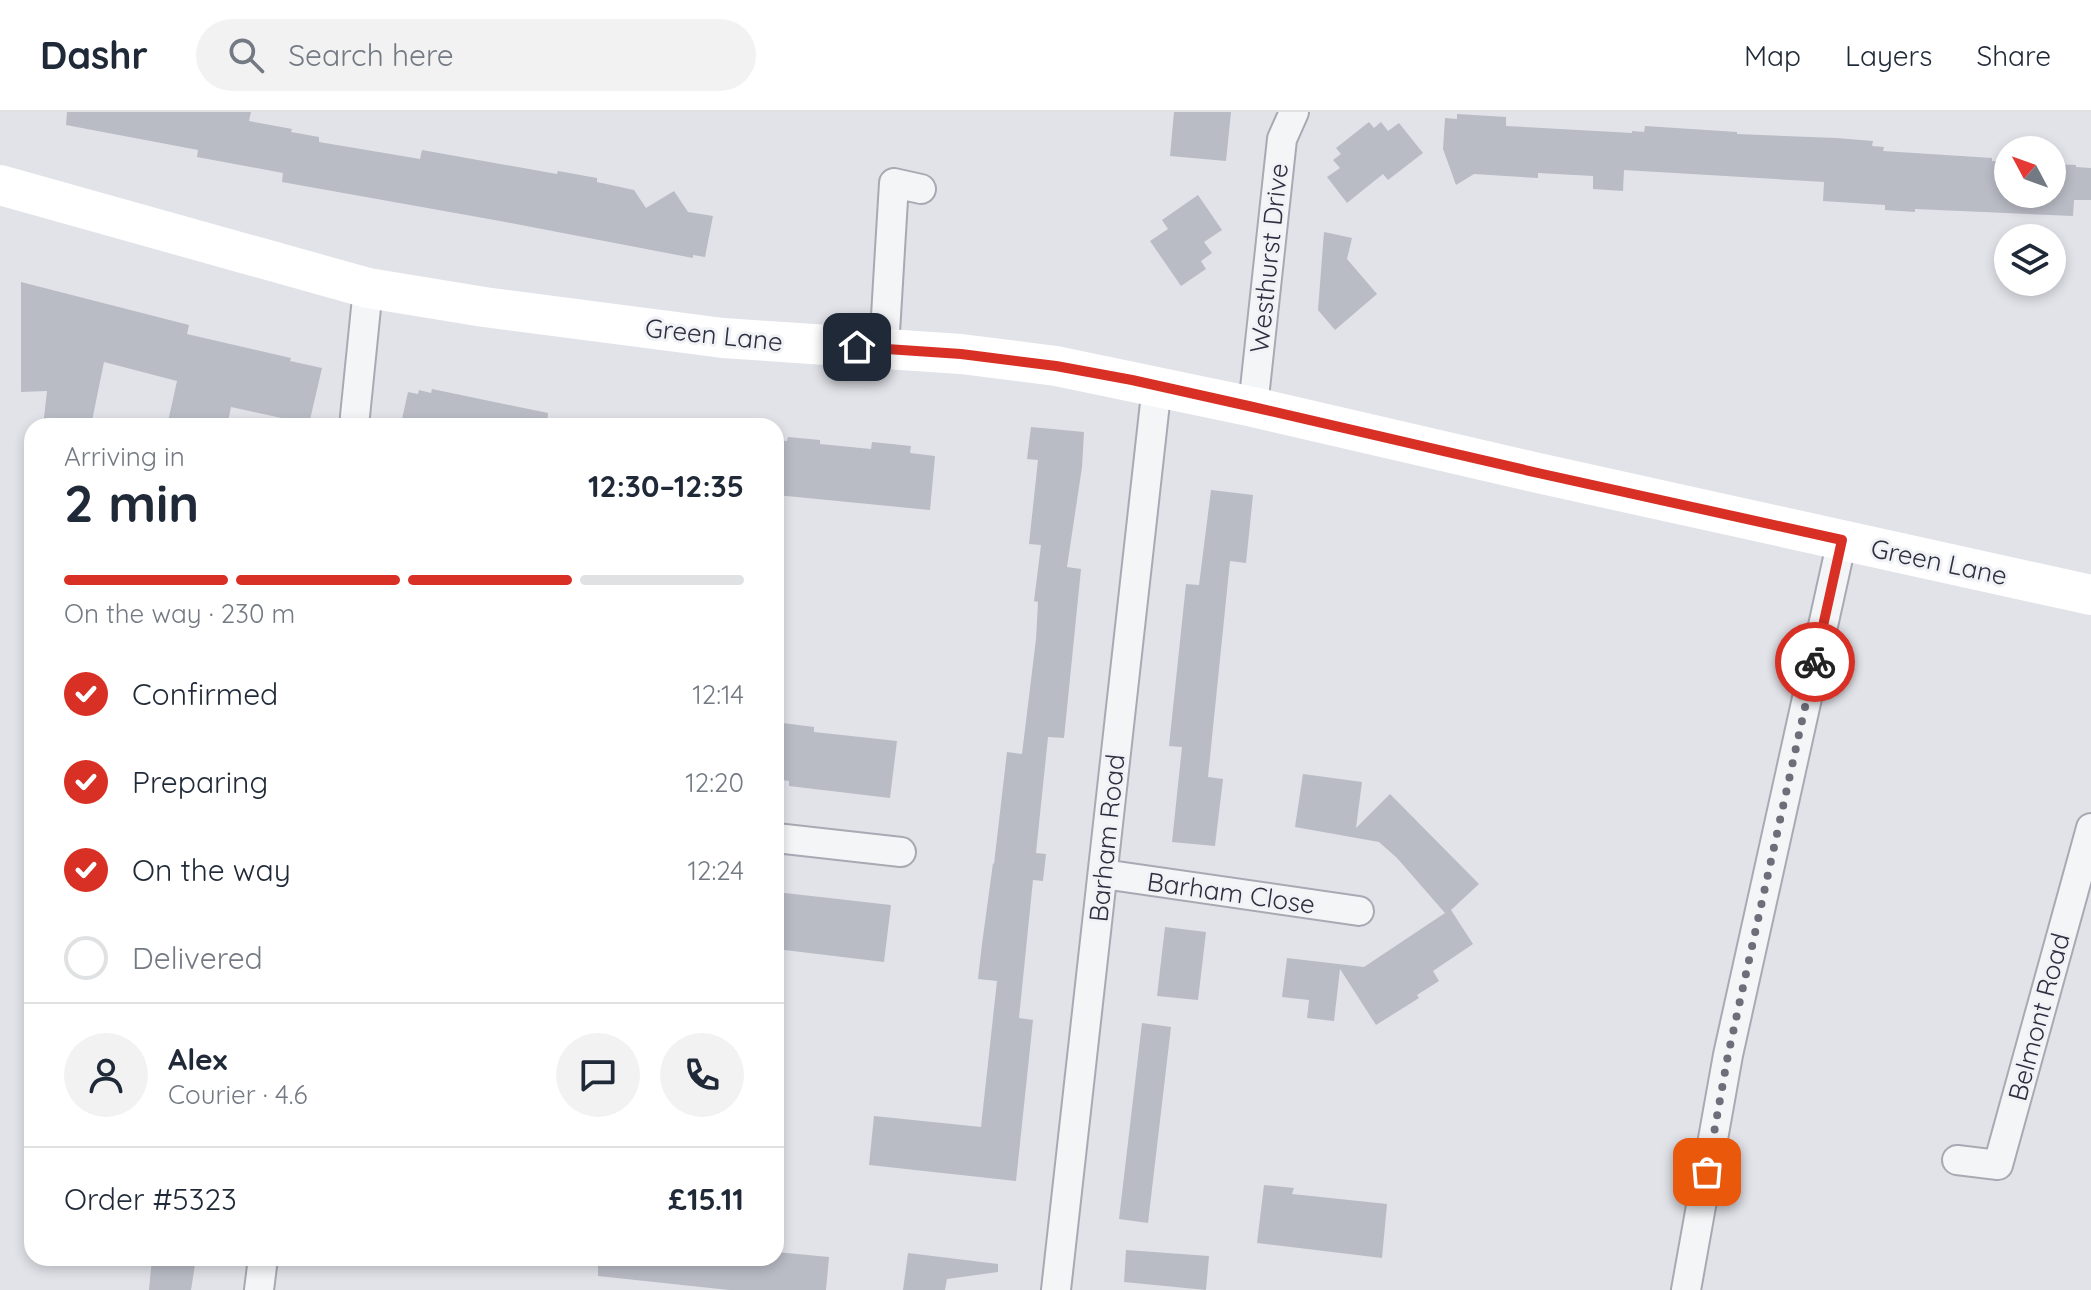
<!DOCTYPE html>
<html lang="en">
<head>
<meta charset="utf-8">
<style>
  body { margin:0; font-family:Quicksand,sans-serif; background:#f2f2f3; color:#1f2937; height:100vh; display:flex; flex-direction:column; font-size:30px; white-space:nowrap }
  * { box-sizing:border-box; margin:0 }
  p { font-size:26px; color:#747a83 }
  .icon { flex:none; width:44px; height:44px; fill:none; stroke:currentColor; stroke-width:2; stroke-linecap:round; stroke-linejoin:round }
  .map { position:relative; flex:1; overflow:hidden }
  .drawer { position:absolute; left:24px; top:306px; width:760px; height:848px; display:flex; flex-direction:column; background:#fff; border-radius:24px; box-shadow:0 4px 12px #0003 }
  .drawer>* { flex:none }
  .needle { width:52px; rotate:311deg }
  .fabs { position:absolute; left:1994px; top:24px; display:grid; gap:16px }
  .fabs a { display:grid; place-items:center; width:72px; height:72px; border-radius:50%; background:#fff; box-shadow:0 4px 12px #0003; font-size:40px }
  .pin { position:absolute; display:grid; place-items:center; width:68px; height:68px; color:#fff; margin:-34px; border-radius:16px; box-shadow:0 4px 12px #0006 }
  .courier { position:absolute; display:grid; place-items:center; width:80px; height:80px; margin:-40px; border:6px solid #d93025; border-radius:50%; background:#fff; color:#222; box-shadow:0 2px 10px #0007 }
  .overview em { font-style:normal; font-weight:800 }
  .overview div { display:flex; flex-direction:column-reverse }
  .overview { display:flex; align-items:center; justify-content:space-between; height:136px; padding:0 40px }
  h1 { font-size:52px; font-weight:800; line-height:60px }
  .bar { display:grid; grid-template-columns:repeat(4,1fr); gap:12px 8px; align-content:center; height:96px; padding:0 40px }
  .bar i { height:10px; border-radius:6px; background:#e0e1e3 }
  .bar .active { background:#d93025 }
  .bar p { grid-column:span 4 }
  .line { display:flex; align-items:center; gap:20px; padding:0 40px; border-top:2px solid #e0e1e3 }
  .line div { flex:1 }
  .round { display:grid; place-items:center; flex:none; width:84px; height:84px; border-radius:42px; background:#f2f2f3 }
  ol { padding:0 40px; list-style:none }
  li { display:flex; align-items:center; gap:24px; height:88px }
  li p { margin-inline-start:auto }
  li .icon { padding:8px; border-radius:50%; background:#d93025; color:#fff; stroke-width:4 }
  li:last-child { color:#747a83 }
  li i { width:44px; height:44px; border:4px solid #e0e1e3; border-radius:50% }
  header { display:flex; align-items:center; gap:48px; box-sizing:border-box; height:112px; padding:0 40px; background:#fff; border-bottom:2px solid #e0e1e3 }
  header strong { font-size:38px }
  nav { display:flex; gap:44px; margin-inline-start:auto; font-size:28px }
  .search { width:560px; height:72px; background:#f2f2f3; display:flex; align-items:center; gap:20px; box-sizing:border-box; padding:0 28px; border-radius:44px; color:#747a83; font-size:30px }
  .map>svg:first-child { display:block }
  .building { fill:#b9bcc5 }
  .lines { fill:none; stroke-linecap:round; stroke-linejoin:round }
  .street-casing { stroke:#a8a9b3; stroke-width:32 }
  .street { stroke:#f4f5f7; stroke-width:28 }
  .secondary { stroke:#fff; stroke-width:40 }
  .done { stroke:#6c6e7a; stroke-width:8; stroke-dasharray:0 14.4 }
  .route { stroke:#d93025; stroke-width:10 }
  .labels { text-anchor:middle; stroke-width:6; stroke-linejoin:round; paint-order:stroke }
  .street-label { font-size:26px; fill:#2c2f3f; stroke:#f1f2f6 }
</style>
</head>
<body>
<header>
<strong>Dashr</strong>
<div class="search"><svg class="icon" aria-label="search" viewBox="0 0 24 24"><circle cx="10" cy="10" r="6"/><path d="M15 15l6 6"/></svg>Search here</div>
<nav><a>Map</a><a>Layers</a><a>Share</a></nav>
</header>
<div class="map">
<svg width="2091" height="1178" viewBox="0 0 2091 1178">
  <rect width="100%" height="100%" fill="#e2e3e9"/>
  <!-- building -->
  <path class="building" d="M67,0h184l-2,9 43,8 -1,3 28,5v5l101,17 2,-9 135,24 1,-3 39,7v4l37,8 12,18 28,-17 14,21 25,4 -8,41 -12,-2v3l-193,-37 -218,-39 1,-9 -86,-16 1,-7 -132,-25z
    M1174,0h57l-5,49 -56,-5z
    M1457,2l49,3v9l126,7v-2l12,1 1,-6 92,6v2l99,4 37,3 -1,5 12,1 -1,4 109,7v3l16,1v32h44v-30l24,1v2l15,1v32h-17l-1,16 -158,-7v3l-30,-2v-5l-62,-4 1,-19 -200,-12 -1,21 -30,-2v-13l-55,-3v5l-64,-4 -18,11 -13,-36 2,-31 12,1z
    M1369,10l5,6 7,-6 7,9 11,-8 24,30 -35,27 -5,-6 -36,29 -20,-26 13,-9 -7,-8 8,-6 -5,-6z
    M1198,83l24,35 -18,12 8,11 -11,8 5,8 -25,17 -31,-45 18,-12 -6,-9z
    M1324,120l28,6 -5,21 30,35 -42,36 -17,-20z
    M21,170l168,43 -2,9 104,24 -1,3 32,7 -13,56 -78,-17 -4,19h-60l10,-45 -73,-19 -13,64h-48l4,-35 -26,1z
    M432,277l116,24 -1,13h-136l1,-5 -10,-2 6,-27 10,2 1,-4 12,3z
    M1031,315l53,5 -2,35 -15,100 14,2 -17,169 -16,-1 -12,116 10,1 -3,27 -10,-1 -14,138 14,2 -17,161 -147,-16 5,-49 107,11 16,-146 -19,-2 4,-35 11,-81 1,1 13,-112 15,2 14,-115 2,-37 -4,-1 7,-56 -12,-1 9,-84 -11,-1z
    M788,325l32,3v4l51,5 1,-7 39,4 -1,7 25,3 -5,54 -154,-15v-55l11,1z
    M1211,378l42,5 -7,68 -16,-2 -22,216 15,2 -8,67 -43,-4 10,-95 -13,-1 17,-162 13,1z
    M783,611l31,4v5l83,9 -7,57 -101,-12v-5l-13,-2z
    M1303,662l59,8 -6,46 34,-34 89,90 -28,26 22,34 -40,27 6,10 -22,14 2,3 -43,27 -36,-56 -6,52 -27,-3 2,-18 -27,-3 5,-39 77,9 81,-54 -48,-55 -18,-16 -84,-15z
    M776,780l115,13 -7,57 -108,-13z
    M1165,815l41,5 -8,68 -41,-4z
    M1142,911l29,4 -23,196 -29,-4z
    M1264,1073l30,3 -2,6 95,10 -5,54 -125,-15z
    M1126,1138l83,6 -3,34 -82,-8z
    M776,1140l53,5 -3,33h-97l-131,-14v-18h178z
    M908,1141l90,11v8l-51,7 -2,11h-42z
    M152,1146h44l-5,32h-42z"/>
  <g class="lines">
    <!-- street casing -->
    <g class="street-casing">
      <path id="street" d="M884,237l10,-166 27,6
        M1253,295l29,-268 12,-27
        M354,314l14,-138
        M776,726l125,14
        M1103,762l256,37
        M1957,1048l41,5 93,-337
        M259,1178l4,-32
        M1056,1178l101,-905
        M1686,1178l42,-235 114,-515"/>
    </g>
    <!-- street -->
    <use href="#street" class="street"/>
    <!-- secondary -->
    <path class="secondary" d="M0,73l368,103 116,19 239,31 238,16 95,12 197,41 285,66 553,122"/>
  </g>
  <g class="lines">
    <!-- done -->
    <path class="done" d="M1707,1060l21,-117 87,-393"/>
    <!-- route -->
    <path class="route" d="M857,235l104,7 95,12 76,14 121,27 285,66 304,67 -27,122"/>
  </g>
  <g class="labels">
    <!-- street labels -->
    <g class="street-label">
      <text transform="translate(1269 146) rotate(-84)" y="9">Westhurst Drive</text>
      <text transform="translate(714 223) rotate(6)" y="9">Green Lane</text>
      <text transform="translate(1939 450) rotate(12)" y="9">Green Lane</text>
      <text transform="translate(1107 726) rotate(-84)" y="9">Barham Road</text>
      <text transform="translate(1231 781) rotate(8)" y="9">Barham Close</text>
      <text transform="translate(2039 905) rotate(-75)" y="9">Belmont Road</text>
    </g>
  </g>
</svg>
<div class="fabs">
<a><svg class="needle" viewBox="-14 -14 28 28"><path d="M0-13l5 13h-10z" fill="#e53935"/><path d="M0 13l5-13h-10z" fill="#747a83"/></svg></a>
<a><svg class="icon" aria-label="layers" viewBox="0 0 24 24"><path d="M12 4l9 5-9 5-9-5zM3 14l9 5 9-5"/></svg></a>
</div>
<div class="pin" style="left:1707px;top:1060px;background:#ea580c"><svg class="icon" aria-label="bag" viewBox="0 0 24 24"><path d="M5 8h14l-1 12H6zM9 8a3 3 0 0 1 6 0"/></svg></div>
<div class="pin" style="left:857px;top:235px;background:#1f2937"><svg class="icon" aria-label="home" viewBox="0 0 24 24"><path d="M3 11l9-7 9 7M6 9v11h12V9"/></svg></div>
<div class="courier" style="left:1815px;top:550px"><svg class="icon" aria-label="bike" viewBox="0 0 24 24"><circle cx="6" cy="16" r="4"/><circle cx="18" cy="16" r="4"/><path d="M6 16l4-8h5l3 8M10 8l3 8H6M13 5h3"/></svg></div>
<section class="drawer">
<div class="overview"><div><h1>2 min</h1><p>Arriving in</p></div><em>12:30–12:35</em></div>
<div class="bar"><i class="active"></i><i class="active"></i><i class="active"></i><i></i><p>On the way · 230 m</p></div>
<ol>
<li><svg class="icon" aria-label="check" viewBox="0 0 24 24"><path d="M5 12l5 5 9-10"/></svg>Confirmed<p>12:14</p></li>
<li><svg class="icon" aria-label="check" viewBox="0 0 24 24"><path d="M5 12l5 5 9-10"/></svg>Preparing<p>12:20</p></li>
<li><svg class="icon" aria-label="check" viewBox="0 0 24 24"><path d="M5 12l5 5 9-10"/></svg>On the way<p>12:24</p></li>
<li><i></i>Delivered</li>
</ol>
<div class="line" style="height:144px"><a class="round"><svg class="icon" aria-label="person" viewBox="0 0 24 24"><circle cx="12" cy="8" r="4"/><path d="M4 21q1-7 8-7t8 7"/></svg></a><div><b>Alex</b><p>Courier · 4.6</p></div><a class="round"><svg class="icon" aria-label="chat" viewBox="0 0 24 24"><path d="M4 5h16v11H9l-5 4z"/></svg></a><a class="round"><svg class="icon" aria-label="phone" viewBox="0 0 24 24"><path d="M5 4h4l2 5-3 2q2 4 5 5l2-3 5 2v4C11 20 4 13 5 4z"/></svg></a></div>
<div class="line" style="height:104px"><div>Order #5323</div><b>£15.11</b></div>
</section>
</div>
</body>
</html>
